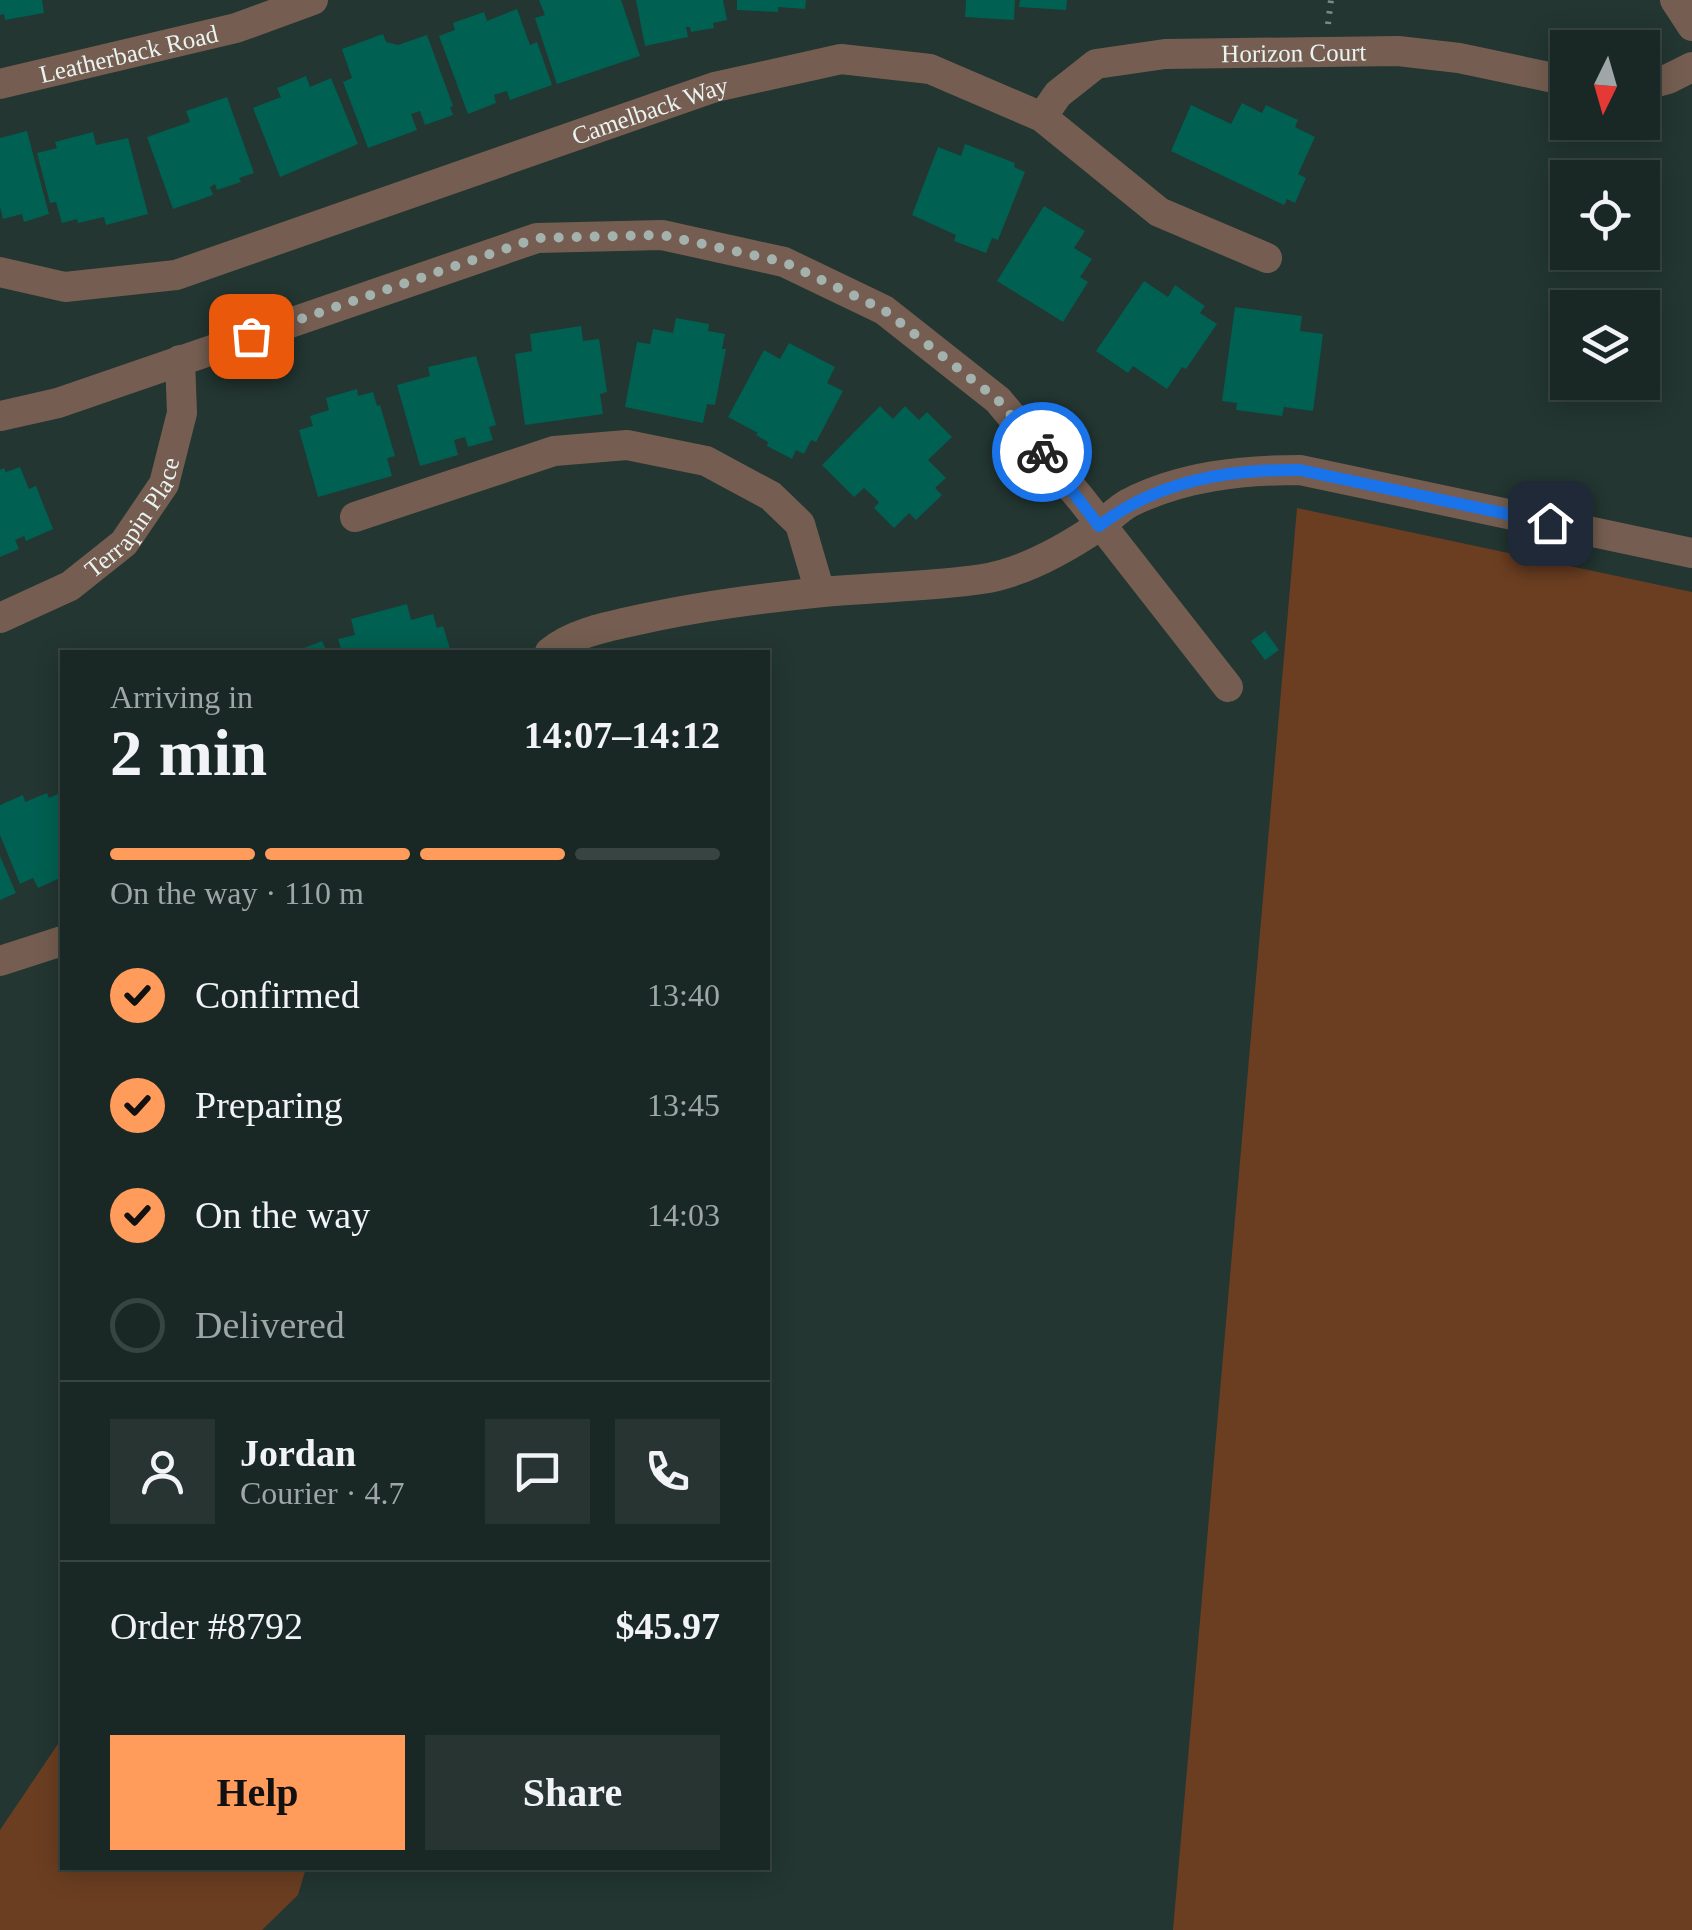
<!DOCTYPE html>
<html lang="en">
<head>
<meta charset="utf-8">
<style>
  body { margin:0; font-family:Georgia,serif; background:#273432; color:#f1f3f6; height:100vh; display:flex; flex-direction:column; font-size:38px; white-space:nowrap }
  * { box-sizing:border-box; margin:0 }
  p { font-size:32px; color:#9fa6a7 }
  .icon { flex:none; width:55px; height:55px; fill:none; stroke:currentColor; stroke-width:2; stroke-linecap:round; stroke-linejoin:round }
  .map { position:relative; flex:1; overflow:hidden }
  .drawer { position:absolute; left:60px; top:650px; width:710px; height:1220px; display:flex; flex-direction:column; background:#1a2825; border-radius:0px; box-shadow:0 5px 25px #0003,0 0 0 2px #384442 }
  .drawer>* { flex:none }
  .needle { width:65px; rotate:185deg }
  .buttons { position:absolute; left:1550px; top:30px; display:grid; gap:20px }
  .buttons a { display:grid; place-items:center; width:110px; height:110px; border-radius:0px; background:#1a2825; box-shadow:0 5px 25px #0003,0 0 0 2px #384442; font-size:50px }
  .pin { position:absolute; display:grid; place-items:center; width:85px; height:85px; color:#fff; margin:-42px; border-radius:20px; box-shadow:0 5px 15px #0006 }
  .courier { position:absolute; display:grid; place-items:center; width:100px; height:100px; margin:-50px; border:8px solid #1a73e8; border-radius:50%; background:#fff; color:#222; box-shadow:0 2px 12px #0007 }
  .head em { font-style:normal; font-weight:600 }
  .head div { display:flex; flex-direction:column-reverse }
  .head { display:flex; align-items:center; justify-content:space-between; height:170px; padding:0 50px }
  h1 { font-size:65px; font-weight:600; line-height:75px }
  .bar { display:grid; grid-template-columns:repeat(4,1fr); gap:15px 10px; align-content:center; height:120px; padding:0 50px }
  .bar i { height:12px; border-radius:8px; background:#384442 }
  .bar .current { background:#ff9b5b }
  .bar p { grid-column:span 4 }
  .line { display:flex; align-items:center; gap:25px; padding:0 50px; border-top:2px solid #384442 }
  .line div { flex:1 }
  .round { display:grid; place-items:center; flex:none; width:105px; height:105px; border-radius:0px; background:#273432 }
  ol { padding:0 50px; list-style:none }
  li { display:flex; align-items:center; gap:30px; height:110px }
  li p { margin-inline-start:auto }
  li .icon { padding:10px; border-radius:50%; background:#ff9b5b; color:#111; stroke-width:4 }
  li:last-child { color:#9fa6a7 }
  li i { width:55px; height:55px; border:5px solid #384442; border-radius:50% }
  .action { display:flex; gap:20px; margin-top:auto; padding:20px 50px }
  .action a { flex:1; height:115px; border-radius:0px; background:#ff9b5b; color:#111; font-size:40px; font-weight:600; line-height:115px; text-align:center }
  .action a+a { background:#273432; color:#f1f3f6 }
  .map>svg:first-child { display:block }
  .green { fill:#6b3e21 }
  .building { fill:#006051 }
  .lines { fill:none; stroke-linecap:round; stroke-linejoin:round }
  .path { stroke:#7b8a86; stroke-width:6; stroke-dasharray:2.5 8; stroke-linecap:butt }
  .minor { stroke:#755e51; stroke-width:30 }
  .done { stroke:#a4b2ae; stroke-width:10; stroke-dasharray:0 18 }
  .route { stroke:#1a73e8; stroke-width:12 }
  .labels { text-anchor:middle; stroke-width:10; stroke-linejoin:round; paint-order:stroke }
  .street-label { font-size:25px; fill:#e9f4f1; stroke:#192b27 }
</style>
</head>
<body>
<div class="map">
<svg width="1692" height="1930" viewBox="0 0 1692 1930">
  <rect width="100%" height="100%" fill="#233631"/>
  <!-- green -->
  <path class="green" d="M1297,508l395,84v1338h-519z
    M62,1738v130h244l-8,27 -36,35h-262v-100z"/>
  <!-- building -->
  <path class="building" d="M0,0h42l2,13 -39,7 -1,-6 -4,1z
    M539,0h82l19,56 -83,28 -22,-66 10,-3z
    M636,0h87l4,20 -14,3 1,5 -23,4 -1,-5h-4l2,10 -43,9z
    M737,0h69l-1,9 -27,-2v5l-41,-2z
    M966,0h49l-1,20 -49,-3z
    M1020,0h47l-1,10 -47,-3z
    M517,9l13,36 7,-3 15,43 -42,15 -3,-9 -13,4 2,8 -28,11 -29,-78 16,-6 -2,-7 31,-11 3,9z
    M383,34l3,8 12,3 29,-10 26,71 -3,1 3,8 -28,10 -5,-14 -9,3 6,16 -49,18 -25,-66 9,-4 -10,-29z
    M306,76l4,11 21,-9 27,66 -78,33 -27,-69 28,-11 -4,-9z
    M227,97l27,76 -15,5 2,4 -24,8 -2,-6 -5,3 3,8 -40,14 -26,-72 43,-15 -4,-11z
    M1242,103l20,10 4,-8 32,15 -3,7 20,10 -17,37 8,4 -11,25 -8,-4 -3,6 -113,-54 20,-46 40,19z
    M27,131l22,83 -25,8 -2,-8 -19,5 -3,-12v-69z
    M93,132l3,13 32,-7 20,76 -42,11 -2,-8 -26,6 -1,-4 -15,4 -6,-21 -6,1 -13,-50 20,-5 -2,-6z
    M965,144l50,19 -1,4 11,5 -27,68 -6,-2 -6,15 -32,-12 2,-6 -44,-20 26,-68 23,9z
    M1044,206l41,25 -11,17 18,11 -12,18 8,5 -25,40 -66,-41z
    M1144,281l24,16 7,-12 30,21 -5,7 17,11 -31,45 -4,-2 -15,22 -34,-23 -5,7 -32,-22z
    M1235,307l67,9 -2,15 23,3 -10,77 -29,-4 -2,9 -46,-6 1,-7 -15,-2z
    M676,318l33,6 -1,7 17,3 -3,15h4l-11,56 -8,-1 -4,19 -78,-16 12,-65 13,2 3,-15 20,4z
    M581,326l2,15 16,-2 8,53 -7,2 3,20 -78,11 -10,-71 17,-3 -2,-17z
    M789,343l46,24 -8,16 16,8 -27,51 -5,-2 -7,14 -8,-4 -4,9 -25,-13 1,-4 -12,-7 2,-2 -30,-16 36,-67 16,9z
    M476,356l20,69 -7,2 4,13 -25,7 -3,-10 -11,3 4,15 -38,11 -23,-81 33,-9 -2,-9z
    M357,389l1,7 15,-4 4,14 3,-1 15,51 -8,2 5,18 -74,21 -19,-67 14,-4 -3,-10 19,-6 -3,-12z
    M880,406l13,13 12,-13 14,14 8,-8 25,25 -24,23 18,18 -11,10 7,7 -26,25 -7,-7 -15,15 -20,-20 5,-6 -15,-14 -10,9 -32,-32z
    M20,467l9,22 7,-3 17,43 -27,12 -2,-5 -9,4 4,9 -19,8v-87l4,-2 2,4z
    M407,604l4,16 22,-6 4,14 6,-2 8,26h-109l-4,-13 17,-4 -4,-16z
    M1265,631l14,19 -14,10 -14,-19z
    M322,641l5,11h-33z
    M62,792v85l-24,11 -5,-10 -13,6 -20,-49v-30l23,-10 2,7 22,-9 2,5z
    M0,856l16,37 -16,7z"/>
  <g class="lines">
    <!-- path -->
    <path class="path" d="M1328,24l3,-24"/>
    <!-- minor -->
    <g class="minor">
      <path d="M1675,0l17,26"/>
      <path id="s1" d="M0,84l236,-56 77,-28"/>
      <path d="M1642,86l26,-7 24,-12"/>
      <path id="s2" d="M1042,117l16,-23 38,-30 69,-10 233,-3 61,7 109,23"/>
      <path id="s3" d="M0,272l65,15 111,-12 539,-188 126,-28 89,10 112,48 117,95 108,46"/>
      <path d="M0,416l58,-13 479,-165 125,-3 122,27 100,48 114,90 83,99 147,188"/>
      <path d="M355,517l199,-66 73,-6 79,16 65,35 29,28 20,68"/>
      <path id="s4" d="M0,618l70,-32 54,-43 40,-59 18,-71 -2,-53"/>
      <path d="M550,652c24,-20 61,-26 92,-33 59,-13 120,-21 181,-27 52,-5 106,-5 159,-13 41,-6 83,-30 117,-53 10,-7 19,-17 30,-23 53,-27 113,-33 171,-33l392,83"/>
      <path d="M0,961l62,-20"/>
    </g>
  </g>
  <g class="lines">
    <!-- done -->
    <path class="done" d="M251,336l286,-98 125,-3 122,27 100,48 114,90 44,52"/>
    <!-- route -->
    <path class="route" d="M1042,452l57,74c58,-45 129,-57 201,-56l250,53"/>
  </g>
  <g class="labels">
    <!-- street labels -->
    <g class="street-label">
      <text dy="9" stroke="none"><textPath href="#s2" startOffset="275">Horizon Court</textPath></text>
      <text dy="9" stroke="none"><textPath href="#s1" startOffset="132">Leatherback Road</textPath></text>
      <text dy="9" stroke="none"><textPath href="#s3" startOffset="680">Camelback Way</textPath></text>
      <text dy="9" stroke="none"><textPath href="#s4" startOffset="172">Terrapin Place</textPath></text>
    </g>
  </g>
</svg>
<div class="buttons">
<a><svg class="needle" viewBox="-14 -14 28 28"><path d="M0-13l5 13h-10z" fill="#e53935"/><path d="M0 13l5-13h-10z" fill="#9fa6a7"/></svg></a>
<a><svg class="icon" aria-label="locate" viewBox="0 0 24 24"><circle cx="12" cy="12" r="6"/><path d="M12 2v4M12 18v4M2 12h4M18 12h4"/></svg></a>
<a><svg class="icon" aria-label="layers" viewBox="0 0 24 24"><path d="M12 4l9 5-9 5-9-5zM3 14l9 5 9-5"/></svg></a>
</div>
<div class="pin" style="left:251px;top:336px;background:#ea580c"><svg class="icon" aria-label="bag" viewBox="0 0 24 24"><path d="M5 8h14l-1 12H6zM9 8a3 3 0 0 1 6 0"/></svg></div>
<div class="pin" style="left:1550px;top:523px;background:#1f2937"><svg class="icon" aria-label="home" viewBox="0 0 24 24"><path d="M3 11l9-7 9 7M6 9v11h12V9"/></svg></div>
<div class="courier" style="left:1042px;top:452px"><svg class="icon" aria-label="bike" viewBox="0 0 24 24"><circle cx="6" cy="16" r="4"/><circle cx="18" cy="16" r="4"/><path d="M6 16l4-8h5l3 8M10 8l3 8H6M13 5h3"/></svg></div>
<section class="drawer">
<div class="head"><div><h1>2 min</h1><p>Arriving in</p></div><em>14:07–14:12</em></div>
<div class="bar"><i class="current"></i><i class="current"></i><i class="current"></i><i></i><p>On the way · 110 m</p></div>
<ol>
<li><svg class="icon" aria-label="check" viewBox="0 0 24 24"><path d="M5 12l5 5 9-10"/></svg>Confirmed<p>13:40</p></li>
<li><svg class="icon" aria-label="check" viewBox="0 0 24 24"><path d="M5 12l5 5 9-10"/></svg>Preparing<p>13:45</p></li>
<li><svg class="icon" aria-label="check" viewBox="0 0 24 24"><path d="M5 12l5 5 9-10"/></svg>On the way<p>14:03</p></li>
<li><i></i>Delivered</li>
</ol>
<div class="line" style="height:180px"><a class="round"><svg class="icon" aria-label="person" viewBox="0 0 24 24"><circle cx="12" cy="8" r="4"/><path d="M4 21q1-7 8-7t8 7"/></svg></a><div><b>Jordan</b><p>Courier · 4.7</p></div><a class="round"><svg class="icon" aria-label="chat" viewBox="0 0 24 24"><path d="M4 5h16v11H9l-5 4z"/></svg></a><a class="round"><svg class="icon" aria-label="phone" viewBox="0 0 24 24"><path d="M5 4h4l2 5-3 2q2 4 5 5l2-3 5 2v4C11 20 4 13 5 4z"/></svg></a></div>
<div class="line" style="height:130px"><div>Order #8792</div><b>$45.97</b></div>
<div class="action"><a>Help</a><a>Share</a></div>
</section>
</div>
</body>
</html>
